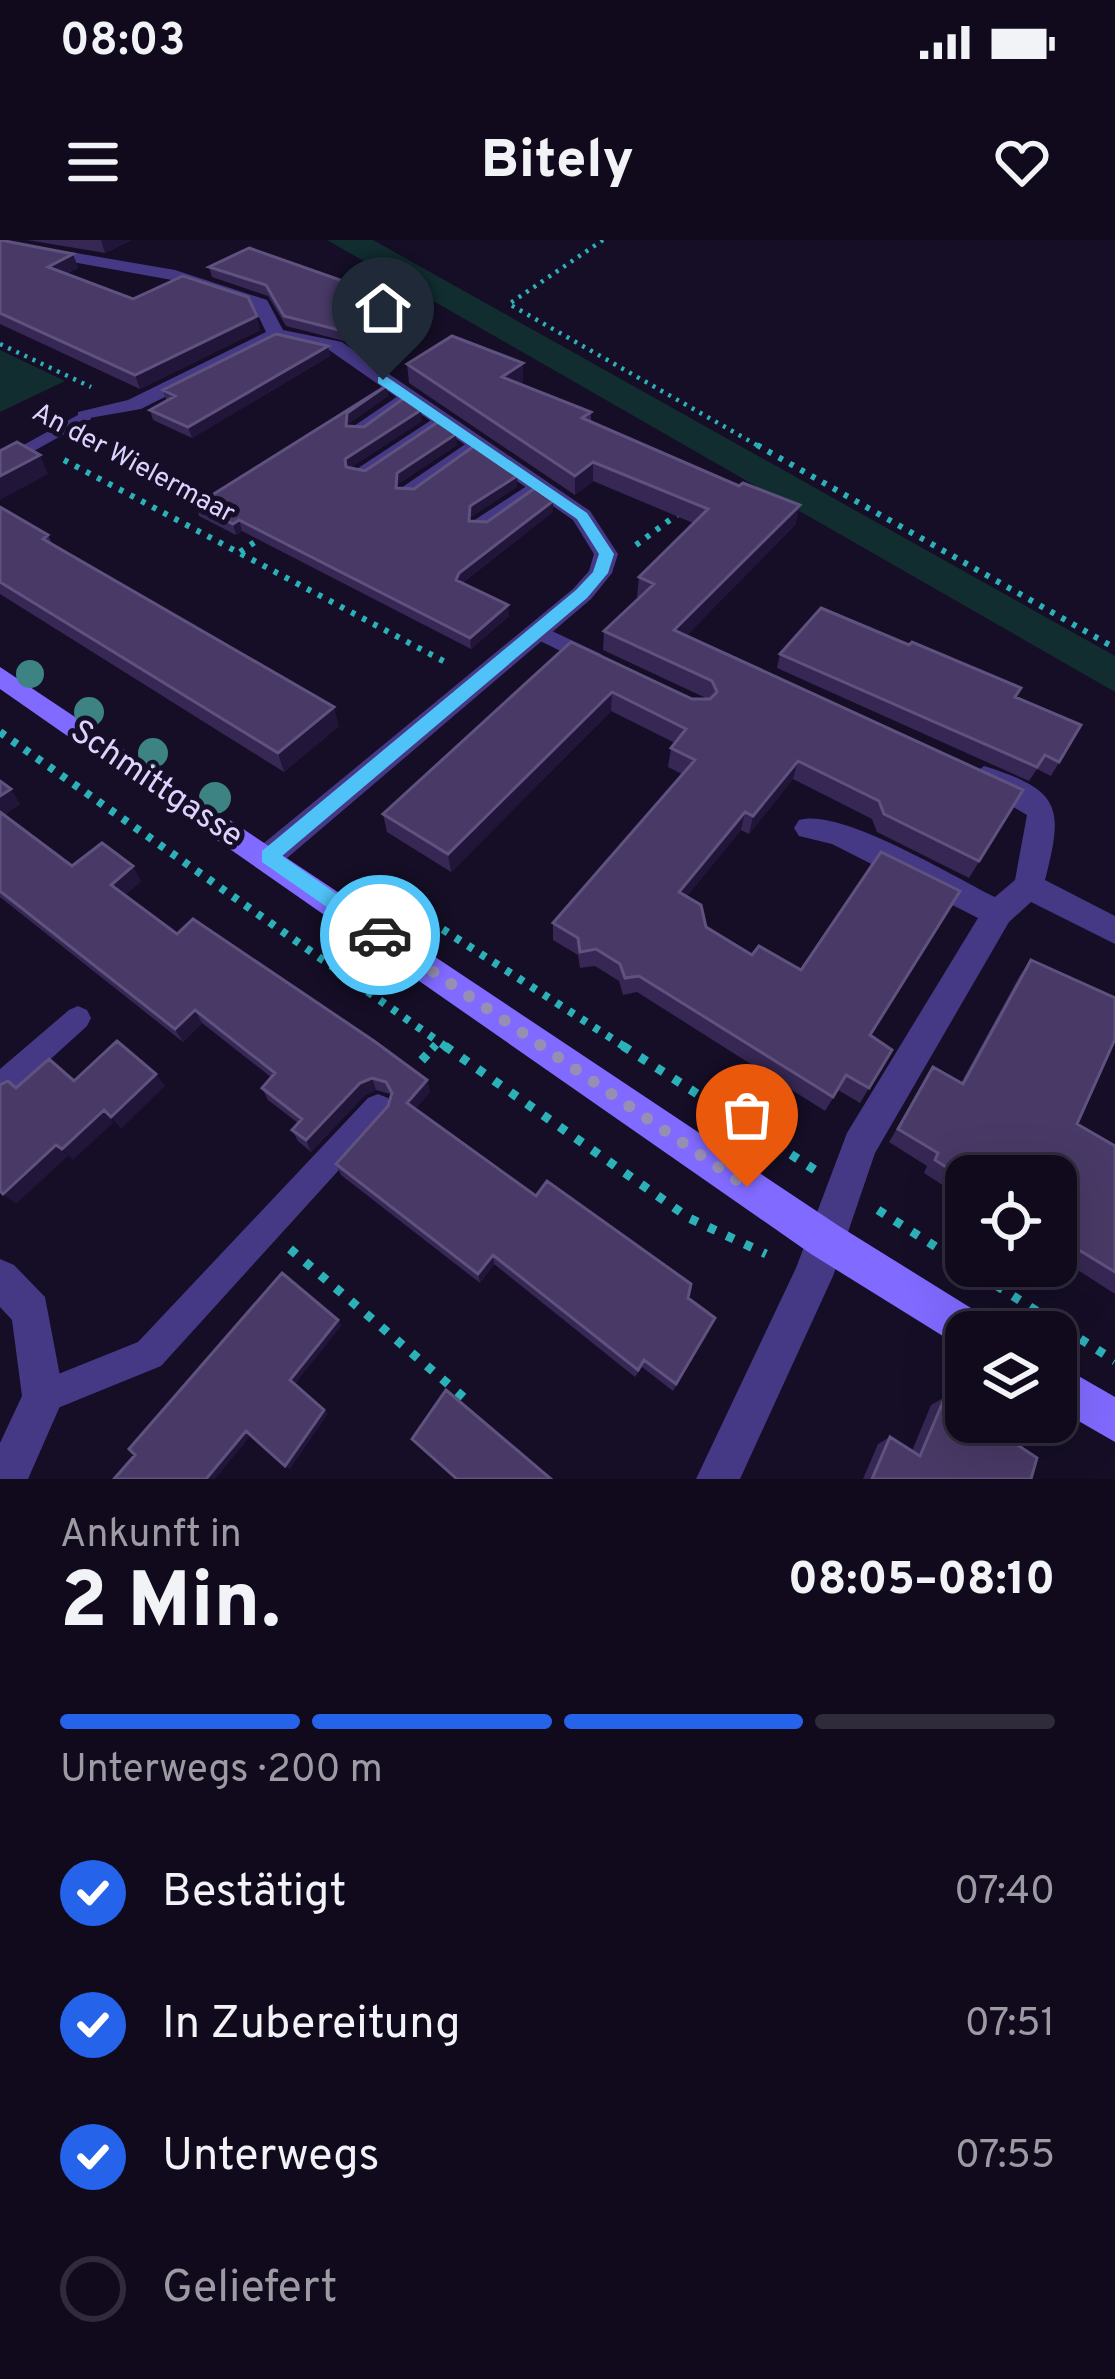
<!DOCTYPE html>
<html lang="de">
<head>
<meta charset="utf-8">
<style>
  body { margin:0; font-family:Overpass,sans-serif; background:#191325; color:#f1f3f6; height:100vh; display:flex; flex-direction:column; font-size:45px; white-space:nowrap }
  * { box-sizing:border-box; margin:0 }
  p { font-size:39px; color:#9c9aa3 }
  .icon { flex:none; width:66px; height:66px; fill:none; stroke:currentColor; stroke-width:2; stroke-linecap:round; stroke-linejoin:round }
  .map { position:relative; height:1239px; overflow:hidden }
  .details { display:flex; flex-direction:column; background:#100a1c; flex:1 }
  .details>* { flex:none }
  .tools { position:absolute; left:945px; top:915px; display:grid; gap:24px }
  .tools a { display:grid; place-items:center; width:132px; height:132px; border-radius:24px; background:#100a1c; box-shadow:0 12px 48px #0002,0 0 0 3px #302b3b; font-size:60px }
  .pin { position:absolute; display:grid; place-items:center; width:102px; height:102px; color:#fff; margin:-123px -51px; border-radius:50% 50% 50% 0; rotate:-45deg; box-shadow:0 0 12px #0007 }
  .pin .icon { rotate:45deg }
  .courier { position:absolute; display:grid; place-items:center; width:120px; height:120px; margin:-60px; border:9px solid #4fc3f7; border-radius:50%; background:#fff; color:#222; box-shadow:0 3px 15px #0007 }
  .headline em { font-style:normal; font-weight:800 }
  .headline div { display:flex; flex-direction:column-reverse }
  .headline { display:flex; align-items:center; justify-content:space-between; height:204px; padding:0 60px }
  h1 { font-size:78px; font-weight:800; line-height:90px }
  .bar { display:grid; grid-template-columns:repeat(4,1fr); gap:18px 12px; align-content:center; height:144px; padding:0 60px }
  .bar i { height:15px; border-radius:9px; background:#302b3b }
  .bar .on { background:#2563eb }
  .bar p { grid-column:span 4 }
  ol { padding:0 60px; list-style:none }
  li { display:flex; align-items:center; gap:36px; height:132px }
  li p { margin-inline-start:auto }
  li .icon { padding:12px; border-radius:50%; background:#2563eb; color:#fff; stroke-width:4 }
  li:last-child { color:#9c9aa3 }
  li i { width:66px; height:66px; border:6px solid #302b3b; border-radius:50% }
  .status { display:flex; justify-content:space-between; align-items:center; height:84px; padding:0 60px; background:#100a1c; direction:ltr }
  .status svg { height:33px; fill:currentColor }
  header { display:flex; justify-content:space-between; align-items:center; height:156px; padding:0 60px; background:#100a1c; font-size:54px; font-weight:800 }
  .map>svg:first-child { display:block }
  .green { fill:#112d30 }
  .lines { fill:none; stroke-linecap:round; stroke-linejoin:round }
  .path-far3 { stroke:#2db1b9; stroke-width:4.5; stroke-dasharray:3 6; stroke-linecap:butt }
  .path-far2 { stroke:#2db1b9; stroke-width:6; stroke-dasharray:4.5 8; stroke-linecap:butt }
  .path-far1 { stroke:#2db1b9; stroke-width:8; stroke-dasharray:6 9; stroke-linecap:butt }
  .path { stroke:#2db1b9; stroke-width:9; stroke-dasharray:8 12; stroke-linecap:butt }
  .lane { fill:#453985; fill-rule:evenodd }
  .street { fill:#453985; fill-rule:evenodd }
  .secondary { fill:#806aff; fill-rule:evenodd }
  .tree { fill:#3d8384 }
  .wall { fill:#362754 }
  .shaded-wall { fill:#21153a }
  .building { fill:#483966; stroke:#5f527e; stroke-width:3 }
  .route { fill:#4fc3f7 }
  .done { stroke:#978eb3; stroke-width:12; stroke-dasharray:0 21.6 }
  .labels { text-anchor:middle; stroke-width:10; stroke-linejoin:round; paint-order:stroke }
  .far-street-label { font-size:27px; fill:#ddd3ff; stroke:#150e26 }
  .street-label { font-size:33px; fill:#ddd3ff; stroke:#150e26 }
</style>
</head>
<body>
<div class="status"><b>08:03</b><svg viewBox="0 0 49 12"><path d="M0 12V9h3v3zM5 12V6h3v6zM10 12V3h3v9zM15 12V0h3v12zM26 1h20v11H26zM47 4h2v5h-2z"/></svg></div>
<header><svg class="icon" aria-label="menu" viewBox="0 0 24 24"><path d="M4 6h16M4 12h16M4 18h16"/></svg>Bitely<svg class="icon" aria-label="heart" viewBox="0 0 24 24"><path d="M12 20l-8-8c-3-5 5-10 8-4 3-6 11-1 8 4z"/></svg></header>
<div class="map">
<svg width="1115" height="1239" viewBox="0 0 1115 1239">
  <rect width="100%" height="100%" fill="#150e26"/>
  <!-- green -->
  <path class="green" d="M327,0h46l742,416v36z
    M0,110l65,31 -65,31z"/>
  <g class="lines">
    <!-- path-far3 -->
    <path class="path-far3" d="M603,0l-94,64 253,144
      M0,104l91,43"/>
    <!-- path-far2 -->
    <path class="path-far2" d="M757,205l358,203
      M64,220l385,204
      M636,305l46,-34
      M240,312l27,-18"/>
    <!-- path-far1 -->
    <path class="path-far1" d="M0,492l449,317
      M405,665l223,144
      M432,809l9,-10"/>
    <!-- path -->
    <path class="path" d="M445,806l244,172 77,36
      M623,806l192,124
      M408,835l27,-29
      M878,970l237,151
      M290,1009l178,152"/>
    <!-- lane -->
    <path class="lane" d="M401,154l14,3 -52,37h-12v-6z
      M85,171l6,2v6l-91,51v-12z
      M439,175l8,5 -2,3 -81,55 -15,-4z
      M470,201l14,4 -71,51h-12v-8z
      M536,240l6,1v8l-57,40h-12v-8z
      M537,384l64,30 3,5 -3,5h-14l-57,-28v-10z
      M78,766l9,4 4,8 -4,8 -77,70 -10,4v-31l69,-59z
      M378,854l10,4 4,9 -4,9 -227,250 -118,48 -12,-5 -5,-12 5,-12 107,-43 230,-244z"/>
    <!-- street -->
    <path class="street" d="M0,0l175,30 92,30 16,30 59,12 248,169 28,43 -6,19 -21,26 -311,265h-22l-4,-8 4,-8 315,-259 16,-18 5,-17 -21,-34 -244,-170 -51,-10 -137,69 -63,11v-8l50,-12 138,-68 -12,-25 -82,-27 -172,-31z
      M984,526c77,24 80,41 61,114l70,36v28l-84,-42 -22,20 -134,231 -42,123 -93,203h-44l100,-211 51,-135 131,-215 -146,-74 -33,-8 -5,-8 5,-8c41,-13 155,57 196,77l20,-17 12,-65 -53,-31 -4,-7z
      M0,1019l14,6 31,32 19,100 -36,82h-28v-36l22,-47 -10,-76 -12,-13z"/>
    <!-- secondary -->
    <path class="secondary" d="M0,427l839,559 148,92 6,14h-27v17l-7,-3 -148,-92 -811,-565z
      M1056,1123l59,34v45l-59,-34z"/>
  </g>
  <!-- trees -->
  <g class="tree">
    <circle cx="30" cy="434" r="14"/>
    <circle cx="89" cy="472" r="15"/>
    <circle cx="153" cy="513" r="15"/>
    <circle cx="215" cy="558" r="16"/>
  </g>
  <!-- wall -->
  <path class="wall" d="M0,0l73,14 5,14 -12,6 67,25 127,31 -120,59 -140,-65z
    M27,0h104l-26,13z
    M209,27l194,35 2,10 -53,31 -66,-17 -18,-30 -56,-19z
    M328,106l2,10 -138,82 -39,-18 -3,-10 16,-10 -3,-10z
    M407,124l116,18 -3,2 71,28v10l205,102 -110,112 337,154 -54,88 -92,-46 -5,-13 -79,-40 -44,55 -8,-4 -55,67 20,30 46,28 49,15 149,-61 -79,127 21,14 -32,53 -22,-13 -13,21 -188,-119 -14,3 -4,-14 -24,-15 -15,2 -2,-13 -25,-15v-17l129,-149 -14,-7 3,-19 4,-5 -64,-32 -160,161 -64,-40 -4,-18 188,-172 121,57h16l-105,-49 1,-19 35,-33 -2,-1 2,-20 54,-54 -100,-42 -18,14 -166,-112z
    M386,146l2,10 -40,28v2l16,1 58,-6 -72,47 15,3 92,-26 -59,39v4l119,-1 -46,30 -1,4 17,1 66,-21v11l-91,71 47,33 -38,33 -229,-118 -6,4 -37,-19 -3,-11z
    M0,267l48,28 4,9 287,182 -55,46 -284,-178z
    M780,414l236,43 65,28 -30,51 -14,-7 -8,12 -252,-113z
    M0,541l20,23 -16,11 68,51 69,15 -16,14 52,39 250,146 3,12 -15,17 121,87 179,122 -42,73 -31,-24 -7,10 -141,-113 -14,19 -139,-108 -5,-11 52,-58 3,-9 -1,-3 -14,-4 -11,5 -54,57 -13,-11 -6,-11 6,-7 -30,-23 -6,-12 10,-10 -70,-55 -19,19 -183,-145z
    M1031,720l46,164 38,22v148l-59,-38v-80h-90v24l-42,-27 3,-7 -38,-24 44,-75 28,16 58,-106z
    M945,1157l86,82h-168l15,-35 12,-7 22,14 19,-46z"/>
  <!-- shaded-wall -->
  <path class="shaded-wall" d="M101,0h30l-26,13z
    M73,14l5,14 -25,13 -5,-14z
    M403,62l2,10 -53,31 -2,-10z
    M257,76l3,14 -120,59 -5,-14z
    M328,106l2,10 -138,82 -4,-11z
    M523,123v19l-20,14 -1,-19z
    M386,146l2,10 -40,28v13l-1,-24z
    M421,170l1,11 -75,49 -2,-11z
    M456,194l1,11 -59,39v15l-1,-26z
    M40,215l8,19 -48,26v-24z
    M593,222v19l-18,14v-19z
    M517,236v11l-46,30 -1,15v-26z
    M553,261v11l-93,72 -4,-4 3,-7z
    M800,265l-4,19 -124,126 2,-20z
    M239,280l3,11 -6,4 -3,-11z
    M508,365l1,11 -38,33 -1,-11z
    M612,452l-1,19 -160,161 -3,-18z
    M334,467l5,19 -55,46 -6,-19z
    M798,521l-5,18 -44,55 4,-18z
    M11,549l9,15 -20,15v-23z
    M745,572l-4,18 -65,80 3,-18z
    M133,626l8,15 -21,18 -9,-14z
    M960,651l-10,18 -88,142 8,-16z
    M195,770l7,13 -19,19 -8,-13z
    M156,834l9,12 -44,43 -10,-12z
    M372,838l4,12 -11,5 -54,57 -5,-12 54,-57z
    M427,840l3,12 -20,23 -3,-12z
    M104,870l10,12 -41,38 -11,-11z
    M56,905l12,11 -52,48 -13,-10z
    M493,1015l1,9 -14,19 -2,-9z
    M338,1080l4,5 -47,59 -5,-4z
    M324,1170l4,4 -38,55 -5,-3z
    M246,1191l6,3 -37,45h-9z"/>
  <!-- building -->
  <path class="building" d="M0,0l73,14 -25,13 85,32 50,-23 65,21 9,19 -122,59 -135,-62z
    M249,8l154,54 -53,31 -66,-17 -18,-31 -57,-18z
    M276,94l52,12 -140,81 -38,-17 25,-14 -12,-6z
    M452,96l71,27 -21,14 89,35 -9,6 157,68 4,-3 57,22 -126,125 349,160 -44,71 -95,-47 -5,-13 -81,-40 -45,55 -8,-4 -66,80 22,13 5,22 46,28 7,-9 42,24 80,-118 79,39 -90,144 22,15 -23,38 -23,-13 -13,22 -194,-121 -14,2 -5,-14 -24,-15 -16,3 -2,-14 -25,-15 142,-163 -24,-12 15,-19 -74,-37 -164,162 -65,-40 188,-172 121,57h18l7,-7 -5,-11 -108,-50 50,-47 -15,-7 69,-68 -115,-47 -18,14 -168,-112z
    M386,146l-39,27 -1,13 18,1 40,-29 17,12 -76,49 1,8 19,4 73,-49 18,12 -59,39 -1,15 18,1 60,-43 43,30 -47,30 -1,15 18,1 48,-34 18,13 -94,72 -3,7 52,25 -38,33 -231,-118 -6,4 -37,-19z
    M17,202l23,13 -40,21v-25z
    M0,267l48,28 -5,4 291,168 -56,46 -278,-171z
    M821,368l88,37 3,-3 109,46 -6,9 66,28 -22,37 -14,-7 -8,12 -257,-113z
    M0,541l11,8 -11,7z
    M0,572l72,54 30,-23 31,23 -22,19 66,49 16,-15 181,122 53,39 -20,23 129,93 11,-15 144,103 -3,14 27,20 -39,66 -32,-24 -6,10 -145,-115 -15,19 -142,-110 52,-58 4,-13 -6,-11 -14,-4 -12,5 -54,57 -14,-10 10,-11 -40,-31 13,-15 -80,-63 -20,19 -175,-138z
    M1031,720l84,38v41l-38,85 38,22v126l-59,-36v-60h-90v4l-31,-20 3,-7 -40,-24 35,-62 30,17z
    M117,801l39,33 -45,43 -7,-7 -42,39 -6,-4 -53,49 -3,-3v-106l8,-4 8,7 33,-29 25,22z
    M282,1033l56,47 -48,60 34,30 -39,56 -39,-35 -40,48h-92l21,-24 -6,-6z
    M446,1150l105,89h-94l-45,-40z
    M945,1157l21,14v11h17l54,36 -6,21h-159l18,-42 30,19z"/>
  <!-- route -->
  <path class="route" d="M378,137h9l200,136 27,41 -6,19 -21,25 -305,258 105,73 3,6 -10,9 -118,-82v-11l314,-261 17,-18 6,-18 -22,-35 -199,-136z"/>
  <g class="lines">
    <!-- done -->
    <path class="done" d="M380,695l367,252"/>
  </g>
  <g class="labels">
    <!-- far-street labels -->
    <g class="far-street-label">
      <text transform="translate(134 222) rotate(28)" y="9">An der Wielermaar</text>
    </g>
    <!-- street labels -->
    <g class="street-label">
      <text transform="translate(158 542) rotate(34)" y="12">Schmittgasse</text>
    </g>
  </g>
</svg>
<div class="tools">
<a><svg class="icon" aria-label="locate" viewBox="0 0 24 24"><circle cx="12" cy="12" r="6"/><path d="M12 2v4M12 18v4M2 12h4M18 12h4"/></svg></a>
<a><svg class="icon" aria-label="layers" viewBox="0 0 24 24"><path d="M12 4l9 5-9 5-9-5zM3 14l9 5 9-5"/></svg></a>
</div>
<div class="pin" style="left:747px;top:947px;background:#ea580c"><svg class="icon" aria-label="bag" viewBox="0 0 24 24"><path d="M5 8h14l-1 12H6zM9 8a3 3 0 0 1 6 0"/></svg></div>
<div class="pin" style="left:383px;top:140px;background:#1f2937"><svg class="icon" aria-label="home" viewBox="0 0 24 24"><path d="M3 11l9-7 9 7M6 9v11h12V9"/></svg></div>
<div class="courier" style="left:380px;top:695px"><svg class="icon" aria-label="car" viewBox="0 0 24 24"><path d="M5 17H2v-5l4-1 3-4h7l3 4 3 1v5h-3M9 17h6M6 11h13"/><circle cx="7" cy="17" r="2"/><circle cx="17" cy="17" r="2"/></svg></div>
</div>
<section class="details">
<div class="headline"><div><h1>2 Min.</h1><p>Ankunft in</p></div><em>08:05–08:10</em></div>
<div class="bar"><i class="on"></i><i class="on"></i><i class="on"></i><i></i><p>Unterwegs · 200 m</p></div>
<ol>
<li><svg class="icon" aria-label="check" viewBox="0 0 24 24"><path d="M5 12l5 5 9-10"/></svg>Bestätigt<p>07:40</p></li>
<li><svg class="icon" aria-label="check" viewBox="0 0 24 24"><path d="M5 12l5 5 9-10"/></svg>In Zubereitung<p>07:51</p></li>
<li><svg class="icon" aria-label="check" viewBox="0 0 24 24"><path d="M5 12l5 5 9-10"/></svg>Unterwegs<p>07:55</p></li>
<li><i></i>Geliefert</li>
</ol>
</section>
</body>
</html>
